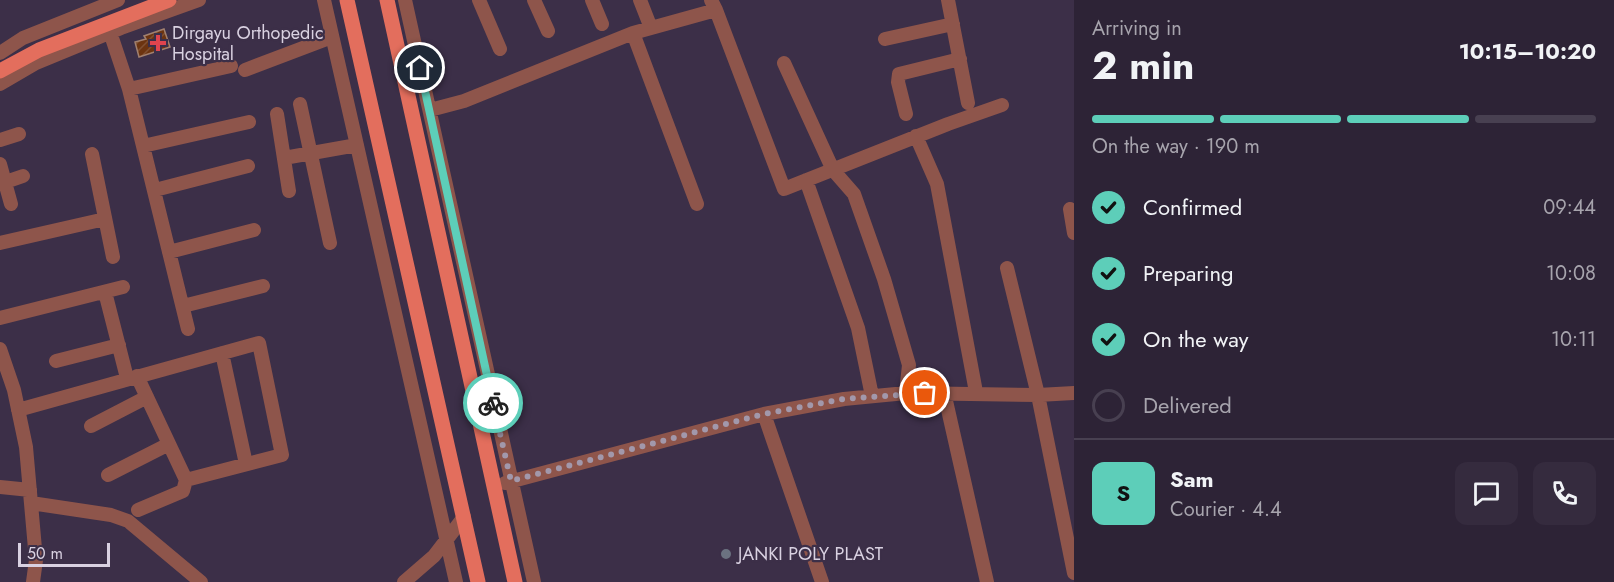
<!DOCTYPE html>
<html lang="en">
<head>
<meta charset="utf-8">
<style>
  body { margin:0; font-family:Jost,sans-serif; background:#352b3e; color:#f1f3f6; height:100vh; display:flex; flex-direction:column; font-size:22px; white-space:nowrap }
  * { box-sizing:border-box; margin:0 }
  p { font-size:20px; color:#a7a4ad }
  .icon { flex:none; width:33px; height:33px; fill:none; stroke:currentColor; stroke-width:2; stroke-linecap:round; stroke-linejoin:round }
  .map { position:relative; flex:1; overflow:hidden }
  .side { display:flex; flex-direction:column; background:#2d2336; width:540px }
  .side>* { flex:none }
  .scale { position:absolute; left:18px; bottom:15px; width:92px; box-sizing:border-box; padding-left:6px; border:3px solid #d9d1e1; border-top:0; font-size:16px; line-height:21px; white-space:nowrap; color:#d9d1e1; -webkit-text-stroke:4px #3c2f48; paint-order:stroke }
  .pin { position:absolute; display:grid; place-items:center; width:51px; height:51px; color:#fff; margin:-26px; border:3px solid #fff; border-radius:50%; box-shadow:0 2px 6px #0007 }
  .courier { position:absolute; display:grid; place-items:center; width:60px; height:60px; margin:-30px; border:4px solid #5dceb9; border-radius:50%; background:#fff; color:#222; box-shadow:0 2px 8px #0007 }
  .head em { font-style:normal; font-weight:700 }
  .head div { display:flex; flex-direction:column-reverse }
  .head { display:flex; align-items:center; justify-content:space-between; height:102px; padding:0 18px }
  h1 { font-size:39px; font-weight:700; line-height:45px }
  .bar { display:grid; grid-template-columns:repeat(4,1fr); gap:9px 6px; align-content:center; height:72px; padding:0 18px }
  .bar i { height:8px; border-radius:4px; background:#484051 }
  .bar .current { background:#5dceb9 }
  .bar p { grid-column:span 4 }
  .line { display:flex; align-items:center; gap:15px; padding:0 18px; border-top:2px solid #484051 }
  .line div { flex:1 }
  .round { display:grid; place-items:center; flex:none; width:63px; height:63px; border-radius:12px; background:#352b3e }
  ol { padding:0 18px; list-style:none }
  li { display:flex; align-items:center; gap:18px; height:66px }
  li p { margin-inline-start:auto }
  li .icon { padding:6px; border-radius:50%; background:#5dceb9; color:#111; stroke-width:4 }
  li:last-child { color:#a7a4ad }
  li i { width:33px; height:33px; border:3px solid #484051; border-radius:50% }
  main { display:flex; flex:1; min-height:0 }
  .map>svg:first-child { display:block }
  .building { fill:url(#building-hatch); stroke:#a1806f; stroke-width:1.5 }
  .lines { fill:none; stroke-linecap:round; stroke-linejoin:round }
  .minor { stroke:#8e554b; stroke-width:14 }
  .major { stroke:#e36e5d; stroke-width:15 }
  .done { stroke:#a298ab; stroke-width:6; stroke-dasharray:0 10.8 }
  .route { stroke:#5dceb9; stroke-width:8 }
  .health-dot { fill:#e0444e; stroke:#3c2f48; stroke-width:2 }
  .worship-dot { fill:#6b7280; stroke:#3c2f48; stroke-width:2 }
  .labels { text-anchor:middle; stroke-width:4.5; stroke-linejoin:round; paint-order:stroke }
  .poi-label { font-size:18px; fill:#d9d1e1; stroke:#3c2f48; text-anchor:start }
</style>
</head>
<body>
<main>
<div class="map">
<svg width="1074" height="582" viewBox="0 0 1074 582">
  <defs>
    <pattern id="building-hatch" width="6" height="6" patternUnits="userSpaceOnUse" patternTransform="scale(1.5)"><rect width="6" height="6" fill="#6c3410"/><path d="M-1 1l2-2M0 6l6-6M5 7l2-2" fill="none" stroke="#805032"/></pattern>
  </defs>
  <rect width="100%" height="100%" fill="#3c2f48"/>
  <!-- building -->
  <path class="building" d="M164,29l6,18 -31,10 -4,-15 11,-3 -2,-3z"/>
  <g class="lines">
    <!-- minor -->
    <path class="minor" d="M324,0l132,582
      M405,0l129,582
      M479,0l21,49
      M534,0l14,31
      M592,0l10,24
      M640,0l11,28
      M948,0l20,103
      M716,10l68,179 164,-65 54,-19
      M110,32l19,57 59,240
      M633,33l64,171
      M885,39l68,-15
      M0,53l23,-15 95,-38
      M784,63l49,107 21,24 30,85 25,86 -3,28
      M245,70l87,-33
      M0,84l36,-21 85,-35 78,-28
      M129,89l102,-23
      M300,104l30,139
      M430,110l34,-9 169,-68 83,-23 -5,-10
      M277,114l12,77
      M906,114l-8,-32 1,-8 61,-15
      M916,136l21,48 39,208
      M0,140l19,-6
      M143,146l106,-24
      M92,154l21,103
      M284,158l73,-13
      M0,164l11,40
      M806,180l52,148 14,68
      M0,184l23,-8
      M155,190l93,-24
      M1070,209l4,24
      M0,243l105,-24
      M169,252l85,-22
      M1007,268l31,127 36,178
      M105,292l22,86
      M183,306l80,-20
      M0,318l123,-31
      M0,349l14,41 12,57 10,113 -3,22
      M222,353l24,111
      M56,361l63,-16
      M137,376l49,104 -3,11 -45,19
      M944,392l43,190
      M18,410l241,-67 23,112 -96,25
      M764,414l58,168
      M91,426l56,-29
      M108,475l61,-31
      M505,483l259,-69 80,-15 62,-6 132,2 36,-2
      M0,487l30,3
      M31,503l80,12 17,6 73,61
      M404,582l30,-26 30,-39"/>
    <!-- major -->
    <path class="major" d="M347,0l131,582
      M387,0l128,582
      M0,71l39,-21 130,-50"/>
  </g>
  <g class="lines">
    <!-- done -->
    <path class="done" d="M493,403l18,78 253,-67 80,-15 81,-6"/>
    <!-- route -->
    <path class="route" d="M420,68l73,335"/>
  </g>
  <!-- markers -->
  <path class="health-dot" d="M155 34h6v6h6v6h-6v6h-6v-6h-6v-6h6z"/>
  <circle class="worship-dot" cx="726" cy="554" r="6"/>
  <g class="labels">
    <!-- poi labels -->
    <g class="poi-label">
      <text x="172" y="39">Dirgayu Orthopedic<tspan x="172" dy="21">Hospital</tspan></text>
      <text x="738" y="560">JANKI POLY PLAST</text>
    </g>
  </g>
</svg>
<div class="scale">50 m</div>
<div class="pin" style="left:925px;top:393px;background:#ea580c"><svg class="icon" aria-label="bag" viewBox="0 0 24 24"><path d="M5 8h14l-1 12H6zM9 8a3 3 0 0 1 6 0"/></svg></div>
<div class="pin" style="left:420px;top:68px;background:#1f2937"><svg class="icon" aria-label="home" viewBox="0 0 24 24"><path d="M3 11l9-7 9 7M6 9v11h12V9"/></svg></div>
<div class="courier" style="left:493px;top:403px"><svg class="icon" aria-label="bike" viewBox="0 0 24 24"><circle cx="6" cy="16" r="4"/><circle cx="18" cy="16" r="4"/><path d="M6 16l4-8h5l3 8M10 8l3 8H6M13 5h3"/></svg></div>
</div>
<section class="side">
<div class="head"><div><h1>2 min</h1><p>Arriving in</p></div><em>10:15–10:20</em></div>
<div class="bar"><i class="current"></i><i class="current"></i><i class="current"></i><i></i><p>On the way · 190 m</p></div>
<ol>
<li><svg class="icon" aria-label="check" viewBox="0 0 24 24"><path d="M5 12l5 5 9-10"/></svg>Confirmed<p>09:44</p></li>
<li><svg class="icon" aria-label="check" viewBox="0 0 24 24"><path d="M5 12l5 5 9-10"/></svg>Preparing<p>10:08</p></li>
<li><svg class="icon" aria-label="check" viewBox="0 0 24 24"><path d="M5 12l5 5 9-10"/></svg>On the way<p>10:11</p></li>
<li><i></i>Delivered</li>
</ol>
<div class="line" style="height:108px"><b class="round" style="background:#5dceb9;color:#111">S</b><div><b>Sam</b><p>Courier · 4.4</p></div><a class="round"><svg class="icon" aria-label="chat" viewBox="0 0 24 24"><path d="M4 5h16v11H9l-5 4z"/></svg></a><a class="round"><svg class="icon" aria-label="phone" viewBox="0 0 24 24"><path d="M5 4h4l2 5-3 2q2 4 5 5l2-3 5 2v4C11 20 4 13 5 4z"/></svg></a></div>
</section>
</main>
</body>
</html>
